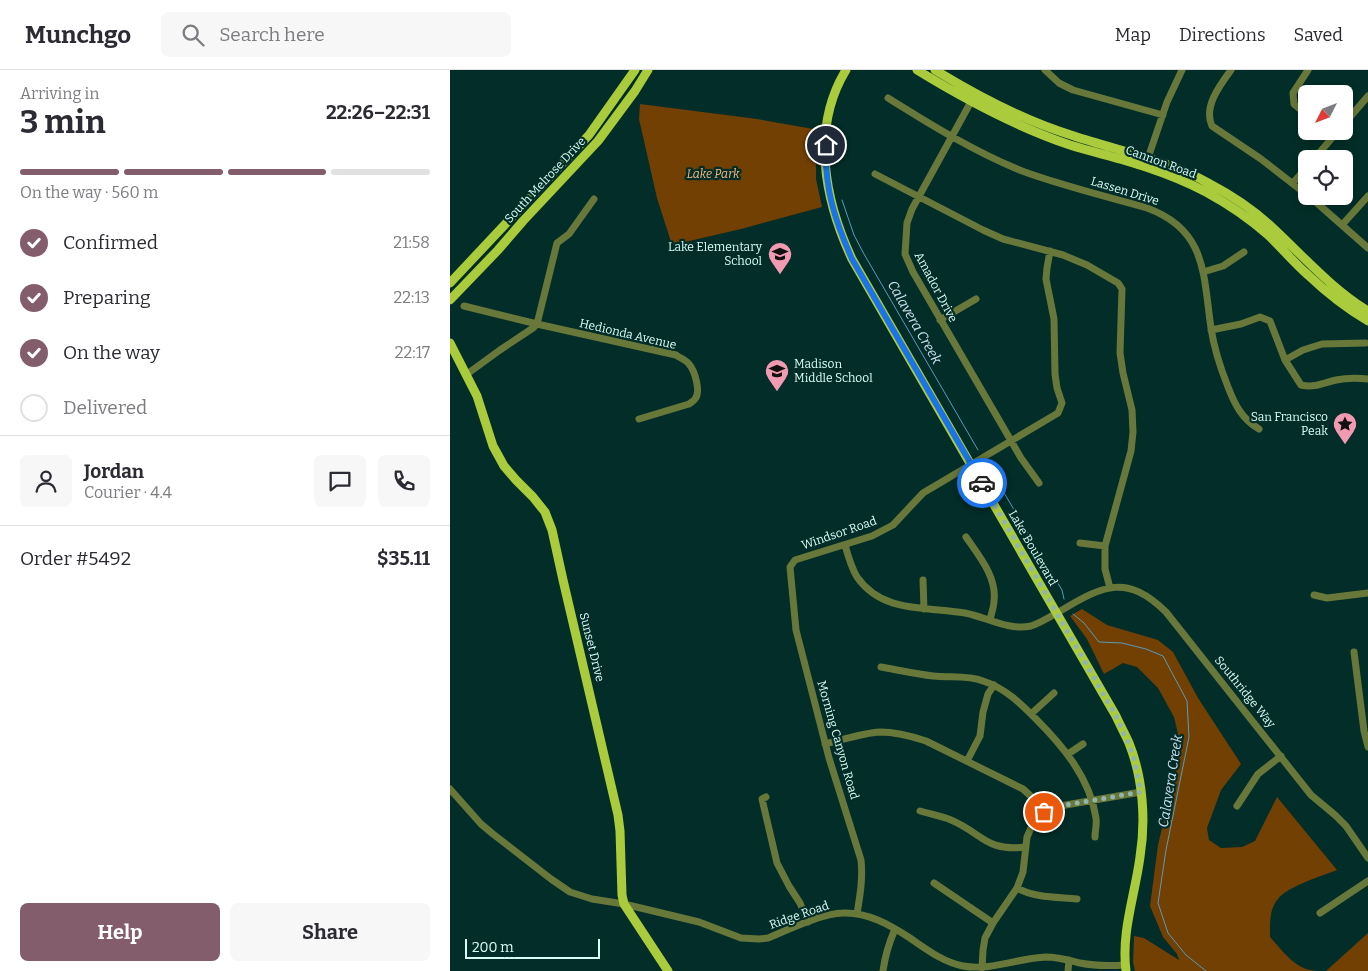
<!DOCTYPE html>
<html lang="en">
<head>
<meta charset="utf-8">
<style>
  body { margin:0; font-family:Bitter,serif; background:#f7f7f7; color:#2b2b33; height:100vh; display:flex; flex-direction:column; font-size:19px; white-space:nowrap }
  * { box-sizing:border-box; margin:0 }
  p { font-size:16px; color:#7c7c81 }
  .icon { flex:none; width:28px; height:28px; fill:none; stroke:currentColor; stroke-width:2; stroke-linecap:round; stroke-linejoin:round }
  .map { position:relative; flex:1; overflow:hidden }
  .drawer { display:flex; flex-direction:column; background:#fff; width:450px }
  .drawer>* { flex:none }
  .needle { width:32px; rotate:228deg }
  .buttons { position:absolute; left:848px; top:15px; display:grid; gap:10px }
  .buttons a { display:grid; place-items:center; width:55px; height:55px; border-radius:8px; background:#fff; box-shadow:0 2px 8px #0003; font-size:25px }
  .scale { position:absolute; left:15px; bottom:12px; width:135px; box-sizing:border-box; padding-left:5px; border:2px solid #dafef6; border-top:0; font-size:14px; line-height:18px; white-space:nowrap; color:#dafef6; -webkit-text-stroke:4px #032d28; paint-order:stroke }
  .pin { position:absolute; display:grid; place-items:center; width:42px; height:42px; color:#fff; margin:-21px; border:2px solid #fff; border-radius:50%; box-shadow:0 1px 5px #0007 }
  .courier { position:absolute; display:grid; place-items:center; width:50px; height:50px; margin:-25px; border:4px solid #1a73e8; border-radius:50%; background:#fff; color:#222; box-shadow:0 1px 6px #0007 }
  .overview em { font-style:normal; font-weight:700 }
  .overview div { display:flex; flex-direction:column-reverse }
  .overview { display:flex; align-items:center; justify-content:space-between; height:85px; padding:0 20px }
  h1 { font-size:32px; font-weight:700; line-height:38px }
  .bar { display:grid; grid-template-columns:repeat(4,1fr); gap:8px 5px; align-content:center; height:60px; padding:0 20px }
  .bar i { height:6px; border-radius:4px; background:#e1e1e2 }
  .bar .active { background:#845d6c }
  .bar p { grid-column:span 4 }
  .line { display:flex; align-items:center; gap:12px; padding:0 20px; border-top:1px solid #e1e1e2 }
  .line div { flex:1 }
  .round { display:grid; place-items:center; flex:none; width:52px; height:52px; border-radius:8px; background:#f7f7f7 }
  ol { padding:0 20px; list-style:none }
  li { display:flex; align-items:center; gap:15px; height:55px }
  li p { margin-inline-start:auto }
  li .icon { padding:5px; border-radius:50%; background:#845d6c; color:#fff; stroke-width:4 }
  li:last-child { color:#7c7c81 }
  li i { width:28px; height:28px; border:2px solid #e1e1e2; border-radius:50% }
  .primary-button { display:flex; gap:10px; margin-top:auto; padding:10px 20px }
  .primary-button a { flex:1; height:58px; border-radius:8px; background:#845d6c; color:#fff; font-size:20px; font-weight:700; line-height:58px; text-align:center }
  .primary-button a+a { background:#f7f7f7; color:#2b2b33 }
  header { display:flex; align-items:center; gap:30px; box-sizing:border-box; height:70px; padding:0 25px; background:#fff; border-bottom:1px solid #e1e1e2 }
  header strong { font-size:24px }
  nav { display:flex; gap:28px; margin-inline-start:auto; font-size:18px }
  .search { width:350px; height:45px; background:#f7f7f7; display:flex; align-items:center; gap:12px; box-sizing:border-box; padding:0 18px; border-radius:8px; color:#7c7c81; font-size:19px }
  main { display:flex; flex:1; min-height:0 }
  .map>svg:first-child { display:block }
  .green { fill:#724003 }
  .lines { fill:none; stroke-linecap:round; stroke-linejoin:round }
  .stream { stroke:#589bbd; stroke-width:1 }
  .minor { stroke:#68783a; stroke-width:7 }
  .major { stroke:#aacb3c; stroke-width:9 }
  .done { stroke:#8fb5ae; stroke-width:5; stroke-dasharray:0 9 }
  .route { stroke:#1a73e8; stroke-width:6 }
  .labels { text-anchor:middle; stroke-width:4.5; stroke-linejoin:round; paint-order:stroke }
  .street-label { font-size:12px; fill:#dafef6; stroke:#032d28 }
  .park-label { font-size:12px; font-style:italic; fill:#f8b983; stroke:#032d28 }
  .poi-label { font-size:12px; fill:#dafef6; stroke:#032d28; text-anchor:end }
  .water-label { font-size:14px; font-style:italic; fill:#cbe1f3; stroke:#032d28 }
</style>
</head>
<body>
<header>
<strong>Munchgo</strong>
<div class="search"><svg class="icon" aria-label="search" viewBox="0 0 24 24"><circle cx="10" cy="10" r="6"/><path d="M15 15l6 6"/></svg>Search here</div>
<nav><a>Map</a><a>Directions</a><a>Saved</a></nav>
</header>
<main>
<section class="drawer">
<div class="overview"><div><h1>3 min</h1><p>Arriving in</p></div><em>22:26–22:31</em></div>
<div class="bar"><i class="active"></i><i class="active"></i><i class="active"></i><i></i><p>On the way · 560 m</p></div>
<ol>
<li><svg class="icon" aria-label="check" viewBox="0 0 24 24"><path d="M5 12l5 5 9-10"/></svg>Confirmed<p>21:58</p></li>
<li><svg class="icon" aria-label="check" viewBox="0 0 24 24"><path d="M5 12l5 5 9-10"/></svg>Preparing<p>22:13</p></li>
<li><svg class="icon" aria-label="check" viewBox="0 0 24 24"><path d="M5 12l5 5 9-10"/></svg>On the way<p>22:17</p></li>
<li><i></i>Delivered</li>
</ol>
<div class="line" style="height:90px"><a class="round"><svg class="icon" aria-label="person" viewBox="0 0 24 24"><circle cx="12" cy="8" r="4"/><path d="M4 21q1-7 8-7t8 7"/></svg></a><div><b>Jordan</b><p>Courier · 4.4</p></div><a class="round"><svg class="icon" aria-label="chat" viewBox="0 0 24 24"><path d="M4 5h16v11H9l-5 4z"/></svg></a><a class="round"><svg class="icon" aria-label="phone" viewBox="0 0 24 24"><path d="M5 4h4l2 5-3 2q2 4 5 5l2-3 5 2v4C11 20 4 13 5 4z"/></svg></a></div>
<div class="line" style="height:65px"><div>Order #5492</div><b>$35.11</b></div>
<div class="primary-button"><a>Help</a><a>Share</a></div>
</section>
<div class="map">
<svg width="918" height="901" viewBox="0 0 918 901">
  <rect width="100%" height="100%" fill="#032d28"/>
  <!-- green -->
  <path class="green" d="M190,34l117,15 62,11 -3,20v29l6,28 -81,22 -69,16 -15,-47 -18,-79z
    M632,539l25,16 51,15 15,12 25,46 43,66 -20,26 -14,38 2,12 12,8 21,-1 13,-6 22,-44 60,73c-15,6 -49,16 -59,29 -9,10 -8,25 -8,38 13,14 25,33 47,34h-182l-2,-9 1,-26 10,2 35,22 -2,-6 -14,-17 -13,-31 8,-61 18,-75 3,-32 -5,-21 -16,-29 -21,-21 -14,-4 -19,11 -17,-35 -17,-23z
    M918,863v38h-42z"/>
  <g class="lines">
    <!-- stream -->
    <path class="stream" d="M392,130l12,35 10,19 114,196
      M538,396l74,124 2,9
      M623,544l11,9 15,19 23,1 24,6 17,7 24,45 2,36 -23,113 -8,53 10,30 18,22 20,16"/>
    <!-- minor -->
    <path class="minor" d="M595,0l14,13 14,7 90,25
      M781,0c-11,15 -28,37 -19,56l49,33 45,35
      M438,28c43,27 87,54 134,73 41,15 83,25 125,37 60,22 56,66 64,120 3,20 9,39 17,59 7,18 14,32 31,42
      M523,28l-61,111 -5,14 -2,31 8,18 108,186 18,25
      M856,44l-12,-10 -1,-11 15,-23
      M894,54l24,-28
      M876,61l7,6
      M864,89l24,-28
      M697,91l20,-59 15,-32
      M425,104l108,56 20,9 60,16 24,10 31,18 4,6 -2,64 3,20 9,37 1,22 -2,19 -26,95v23l5,19
      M843,113l13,-15
      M859,126l59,52
      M892,155l26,-29
      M753,202l20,-6 21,-14
      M14,236l73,18 139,31c4,3 10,5 13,9 6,7 12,28 6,35 0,1 -6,5 -6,5l-50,15
      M490,250l36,-21
      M761,260l30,-6 19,-7 10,4 15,39 16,25c14,3 22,-2 35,-5 10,-2 22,-2 32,-1
      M835,290l18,-10 19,-6 44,-1
      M17,304l33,-24 33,-22 4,-4 20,-81 12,-9 25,-35
      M516,467c13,19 31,40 28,64 0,6 -3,13 -4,19
      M630,473l25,3
      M395,475c3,11 6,22 12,32 26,37 69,29 108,36 21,4 44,18 66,13 10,-3 22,-11 31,-16 42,-25 65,-36 104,2l145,183 24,20 11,11 22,32
      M473,510l1,29
      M864,525l13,3 41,-5
      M904,582l10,79 4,16
      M431,597c17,3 35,7 52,9 17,2 34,-1 50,5 22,7 37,22 52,37 28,28 55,60 61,100 1,6 -1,13 -1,19
      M581,644l23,-21
      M375,674c18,-4 37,-11 55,-12 16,0 31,4 46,9l97,48c8,7 15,14 21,23
      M618,684l15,-10
      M517,691l13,-25 3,-24 5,-18 6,-9
      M0,719l31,35 12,10 58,45 19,13 22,7 32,5 75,18 42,16 18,1 9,-1c19,-8 55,-25 75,-25 25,-1 47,12 67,25 16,11 33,24 53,28 28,5 55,-8 83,-9 12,0 22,3 34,6 15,3 30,3 45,2
      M316,727l-4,2 15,64 12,23 11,17 8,19
      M787,736l21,-32 23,-18
      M470,741c10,3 21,5 31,9 31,13 35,32 74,27
      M484,813l59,40
      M567,818c18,10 40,9 60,11
      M870,843l48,-32
      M407,844c3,-19 6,-35 4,-54l-32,-102 -33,-128 -6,-63 5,-7 77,-24 21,-11 30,-32 135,-80 4,-10 -5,-15 -2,-14 -1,-55 -8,-40 1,-11 3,-17
      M532,898l1,-18 2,-12 8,-15 24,-35 6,-16 4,-35 4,-9 8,-12 21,-10 81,-14
      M433,901c2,-16 6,-28 12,-42
      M618,901l1,-11"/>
    <!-- major -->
    <path class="major" d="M396,0c-36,59 -21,131 6,189l264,457c4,9 9,18 13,27 14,35 17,77 11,114 -5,38 -19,75 -14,114
      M467,0c49,30 99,57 153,75 25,8 51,13 76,22 21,7 41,15 60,25 22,12 43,26 62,43 14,13 26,28 40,40 19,18 38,33 60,46
      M485,0c44,27 90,51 139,66 45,15 94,24 136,48 23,12 45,27 64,45 31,29 58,60 94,82
      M0,213l139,-148 46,-65
      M0,230l48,-50 25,-29 75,-80 37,-50 13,-21
      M0,273l27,53 16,50 11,20 12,14 17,17 12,15 7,18 11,50 55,235 2,16 2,64 2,9 44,67"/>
  </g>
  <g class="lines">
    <!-- done -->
    <path class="done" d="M532,413l134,233 12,26 6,16 7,34 -81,14 -16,6"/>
    <!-- route -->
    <path class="route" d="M376,75c-2,42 9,76 26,114l130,224"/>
  </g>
  <!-- icons -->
  <defs>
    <g id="school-pin" transform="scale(1.25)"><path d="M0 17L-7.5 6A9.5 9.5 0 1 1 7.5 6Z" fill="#f19ab2" stroke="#032d28"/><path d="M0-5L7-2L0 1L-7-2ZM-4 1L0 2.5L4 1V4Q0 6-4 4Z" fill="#111"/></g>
    <g id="sight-pin" transform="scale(1.25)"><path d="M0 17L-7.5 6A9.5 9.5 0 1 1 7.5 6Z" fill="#f19ab2" stroke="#032d28"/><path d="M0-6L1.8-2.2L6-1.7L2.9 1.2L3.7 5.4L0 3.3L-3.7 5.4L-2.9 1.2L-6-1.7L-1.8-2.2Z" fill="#111"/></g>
  </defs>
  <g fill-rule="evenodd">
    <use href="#school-pin" x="330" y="184"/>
    <use href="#school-pin" x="327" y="301"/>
    <use href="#sight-pin" x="895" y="354"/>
  </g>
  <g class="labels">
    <!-- street labels -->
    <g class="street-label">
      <text transform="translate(711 92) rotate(20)" y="4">Cannon Road</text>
      <text transform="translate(95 110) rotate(-47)" y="4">South Melrose Drive</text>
      <text transform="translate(675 121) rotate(17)" y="4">Lassen Drive</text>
      <text transform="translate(486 217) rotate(62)" y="4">Amador Drive</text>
      <text transform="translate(178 264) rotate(13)" y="4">Hedionda Avenue</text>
      <text transform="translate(389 463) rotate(-19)" y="4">Windsor Road</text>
      <text transform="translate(583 478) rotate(60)" y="4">Lake Boulevard</text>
      <text transform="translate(142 577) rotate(76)" y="4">Sunset Drive</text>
      <text transform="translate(795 622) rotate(51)" y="4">Southridge Way</text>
      <text transform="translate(388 670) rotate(74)" y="4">Morning Canyon Road</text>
      <text transform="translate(349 845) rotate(-19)" y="4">Ridge Road</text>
    </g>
    <!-- park labels -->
    <g class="park-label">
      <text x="263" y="108">Lake Park</text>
    </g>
    <!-- poi labels -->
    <g class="poi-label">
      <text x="312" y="181">Lake Elementary<tspan x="312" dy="14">School</tspan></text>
      <text x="344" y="298" text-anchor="start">Madison<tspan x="344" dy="14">Middle School</tspan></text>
      <text x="878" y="351">San Francisco<tspan x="878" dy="14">Peak</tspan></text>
    </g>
    <!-- water labels -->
    <g class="water-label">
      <text transform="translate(465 252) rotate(60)" y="5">Calavera Creek</text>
      <text transform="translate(720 711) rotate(-81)" y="5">Calavera Creek</text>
    </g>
  </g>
</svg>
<div class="buttons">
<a><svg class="needle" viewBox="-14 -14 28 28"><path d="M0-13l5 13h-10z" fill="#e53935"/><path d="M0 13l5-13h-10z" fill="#7c7c81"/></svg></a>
<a><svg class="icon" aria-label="locate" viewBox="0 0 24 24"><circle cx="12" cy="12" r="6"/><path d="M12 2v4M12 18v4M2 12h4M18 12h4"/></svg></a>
</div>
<div class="scale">200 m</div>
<div class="pin" style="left:594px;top:742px;background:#ea580c"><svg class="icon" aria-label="bag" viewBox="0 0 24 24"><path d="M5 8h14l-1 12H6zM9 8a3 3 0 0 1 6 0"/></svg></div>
<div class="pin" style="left:376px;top:75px;background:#1f2937"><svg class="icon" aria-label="home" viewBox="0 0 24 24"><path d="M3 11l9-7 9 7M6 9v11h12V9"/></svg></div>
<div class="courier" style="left:532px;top:413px"><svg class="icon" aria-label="car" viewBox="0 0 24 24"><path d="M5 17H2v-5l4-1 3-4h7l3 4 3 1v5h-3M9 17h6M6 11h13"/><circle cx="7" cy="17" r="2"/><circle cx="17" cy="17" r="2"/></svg></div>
</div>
</main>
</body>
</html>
